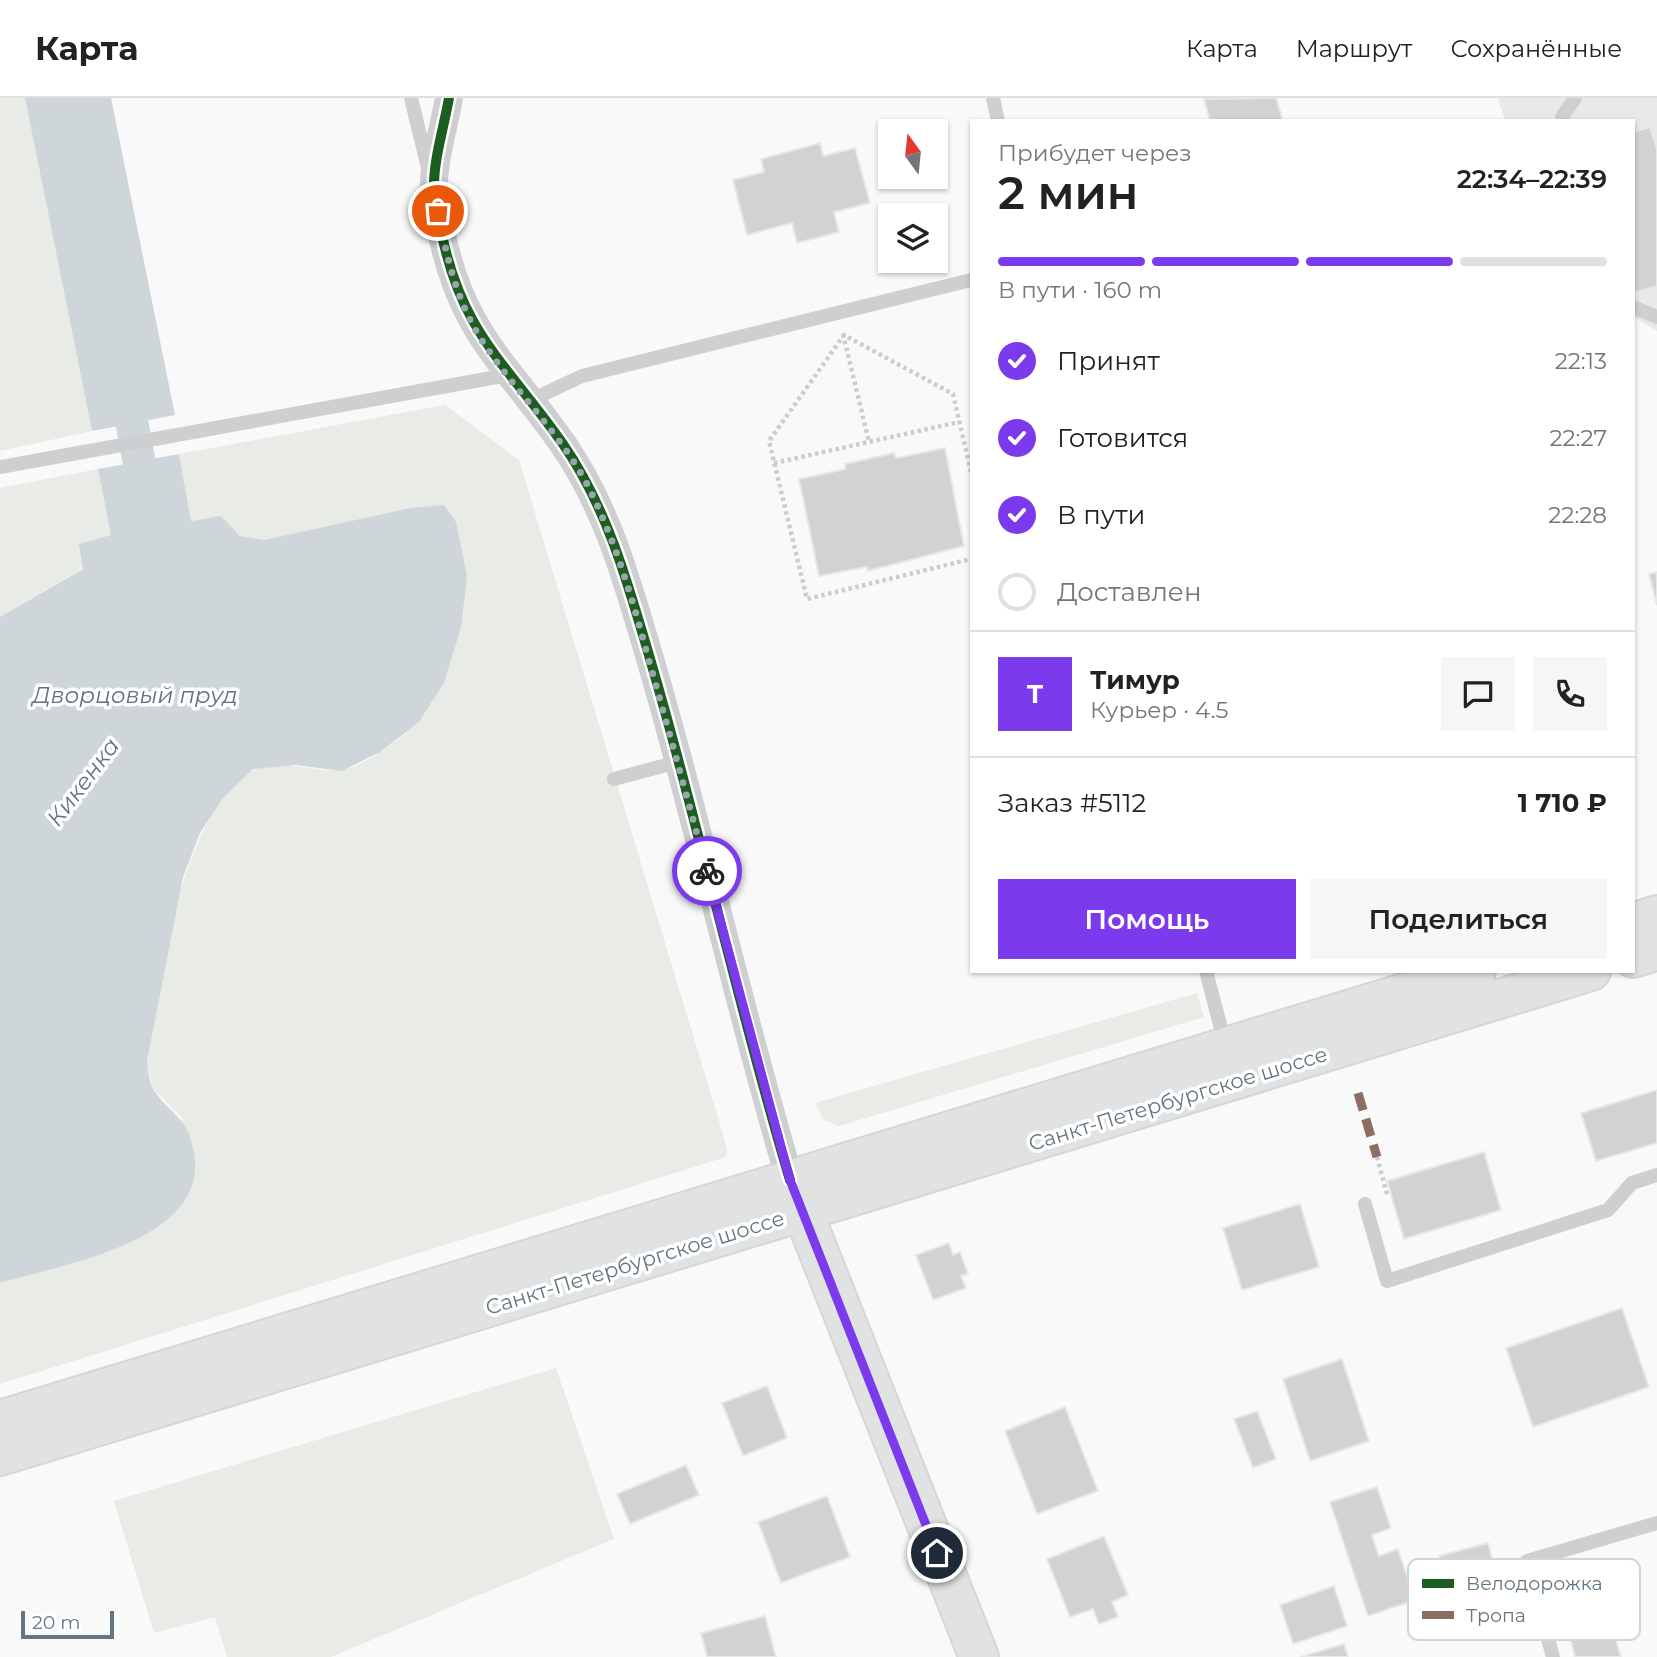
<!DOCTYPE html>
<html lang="ru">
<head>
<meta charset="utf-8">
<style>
  body { margin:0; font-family:Montserrat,sans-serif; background:#f6f6f6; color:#222; height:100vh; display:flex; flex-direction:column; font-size:26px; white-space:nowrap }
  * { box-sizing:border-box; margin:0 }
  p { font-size:23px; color:#767676 }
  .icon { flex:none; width:38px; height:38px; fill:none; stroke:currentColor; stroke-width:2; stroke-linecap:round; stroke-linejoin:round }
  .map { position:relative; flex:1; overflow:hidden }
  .details { position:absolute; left:970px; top:21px; width:665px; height:854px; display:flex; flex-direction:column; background:#fff; border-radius:0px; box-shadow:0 2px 5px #0004 }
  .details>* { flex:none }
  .needle { width:46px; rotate:345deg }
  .buttons { position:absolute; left:878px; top:21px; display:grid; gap:14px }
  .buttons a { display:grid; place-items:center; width:70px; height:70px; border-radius:0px; background:#fff; box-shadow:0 2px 5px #0004; font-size:35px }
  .scale { position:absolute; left:21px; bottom:18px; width:93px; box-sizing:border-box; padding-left:7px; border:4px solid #657683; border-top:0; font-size:19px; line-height:24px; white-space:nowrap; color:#657683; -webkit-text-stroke:5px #fff; paint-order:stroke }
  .pin { position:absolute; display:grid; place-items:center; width:60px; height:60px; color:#fff; margin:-30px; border:4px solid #fff; border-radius:50%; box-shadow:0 2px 7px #0007 }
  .courier { position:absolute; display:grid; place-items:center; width:70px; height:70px; margin:-35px; border:5px solid #7c3aed; border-radius:50%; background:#fff; color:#222; box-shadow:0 2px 9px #0007 }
  .overview em { font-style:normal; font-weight:600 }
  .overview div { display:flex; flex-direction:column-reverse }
  .overview { display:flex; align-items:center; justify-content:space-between; height:119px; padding:0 28px }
  h1 { font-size:46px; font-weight:600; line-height:52px }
  .bar { display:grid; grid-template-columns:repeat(4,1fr); gap:10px 7px; align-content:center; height:84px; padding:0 28px }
  .bar i { height:9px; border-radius:5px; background:#e0e0e0 }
  .bar .current { background:#7c3aed }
  .bar p { grid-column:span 4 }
  .line { display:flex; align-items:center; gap:18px; padding:0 28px; border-top:2px solid #e0e0e0 }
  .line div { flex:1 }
  .round { display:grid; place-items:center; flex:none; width:74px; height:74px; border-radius:0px; background:#f6f6f6 }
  ol { padding:0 28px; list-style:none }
  li { display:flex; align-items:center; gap:21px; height:77px }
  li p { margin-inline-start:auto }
  li .icon { padding:7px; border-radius:50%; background:#7c3aed; color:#fff; stroke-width:4 }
  li:last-child { color:#767676 }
  li i { width:38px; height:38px; border:4px solid #e0e0e0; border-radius:50% }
  .button { display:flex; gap:14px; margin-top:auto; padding:14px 28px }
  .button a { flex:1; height:80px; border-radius:0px; background:#7c3aed; color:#fff; font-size:28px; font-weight:600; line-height:80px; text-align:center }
  .button a+a { background:#f6f6f6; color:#222 }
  header { display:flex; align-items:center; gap:42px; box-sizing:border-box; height:98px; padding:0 35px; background:#fff; border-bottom:2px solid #e0e0e0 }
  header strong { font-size:33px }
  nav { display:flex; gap:38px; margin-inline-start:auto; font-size:24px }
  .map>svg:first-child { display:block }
  .built { fill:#e8e9e9 }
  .green { fill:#e8ebe6 }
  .water { fill:#ced6d9 }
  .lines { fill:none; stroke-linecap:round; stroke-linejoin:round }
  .canal { stroke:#ced6d9; stroke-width:33 }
  .building { fill:#d0d2d3; stroke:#e8e8e8; stroke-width:2 }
  .secondary-casing { stroke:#d5d6d7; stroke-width:42 }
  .primary-casing { stroke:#d5d6d7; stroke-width:42 }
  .path { stroke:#cbcccd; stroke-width:4.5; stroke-dasharray:3.5 3.5; stroke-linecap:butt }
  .lane { stroke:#cecfd0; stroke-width:14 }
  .street { stroke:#cecfd0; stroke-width:28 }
  .secondary { stroke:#e1e2e2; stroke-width:38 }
  .primary { stroke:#e1e2e2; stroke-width:38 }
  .quiet { stroke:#8d6e63; stroke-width:9; stroke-dasharray:18 9; stroke-linecap:butt }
  .cycleway-casing { stroke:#fff; stroke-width:15 }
  .cycleway { stroke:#1b5e20; stroke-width:10 }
  .done { stroke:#99a4ac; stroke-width:7; stroke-dasharray:0 12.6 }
  .route { stroke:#7c3aed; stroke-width:9 }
  .labels { text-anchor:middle; stroke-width:7; stroke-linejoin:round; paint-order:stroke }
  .street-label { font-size:21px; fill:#657683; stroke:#fff }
  .water-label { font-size:23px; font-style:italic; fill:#60757c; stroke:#fff }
  .key { fill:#fff; stroke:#d1d6da; stroke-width:2 }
  .key-label { font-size:19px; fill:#657683 }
</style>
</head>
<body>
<header>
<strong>Карта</strong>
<nav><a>Карта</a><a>Маршрут</a><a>Сохранённые</a></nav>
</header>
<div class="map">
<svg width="1657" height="1559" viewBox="0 0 1657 1559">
  <rect width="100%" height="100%" fill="#f9f9f9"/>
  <!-- built -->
  <path class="built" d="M1498,0h159v233l-24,-14v-196h-128z"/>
  <!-- green -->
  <path class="green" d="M0,0h25l67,333 -92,20z
    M445,307l74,55 203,671 5,19 -1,7 -726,227v-101l64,-19 119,-145 -31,-32 -5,-26c17,-85 29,-237 104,-290 20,-14 67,1 90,-1 21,-2 61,-32 76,-47 11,-11 18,-28 27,-40l-34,-175 -146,32 -24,-4 -19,-20 -30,5 -12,-67z
    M98,371l13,66 -31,9 3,24 -83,49v-129z
    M1197,895l7,24 -365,109 -15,-6 -9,-17z
    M556,1270l58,171 -283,118h-104l-12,-40 -61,16 -40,-132z"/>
  <!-- water -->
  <path class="water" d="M25,0h86l64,317 -83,16z
    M179,356l12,67 30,-5 19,20 24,4 146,-32 34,-3 12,17 11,54 -6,51 -17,56 -25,39 -39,30 -38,19 -47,-6 -42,4 -30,29 -23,35 -17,44 -36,184c1,8 2,19 5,26 15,26 36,28 42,66 16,89 -135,112 -194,130v-666l83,-48 -4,-25 32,-9 -13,-66z"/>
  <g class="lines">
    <!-- canal -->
    <path class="canal" d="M124,282l23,125"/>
  </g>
  <!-- building -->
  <path class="building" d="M1276,0l7,23h-73l-6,-22z
    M1650,29l7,22v137l-24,7v-161z
    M820,45l3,13 32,-8 15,55 -36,9 5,20 -42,11 -5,-20 -45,12 -14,-55 31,-8 -3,-13z
    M945,350l19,98 -96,25 -1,-4 -48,9 -20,-97 47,-10 -1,-5 49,-11 2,5z
    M1657,474v33l-8,-31z
    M1657,992v53l-61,18 -15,-48z
    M1484,1054l17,58 -97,29 -17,-58z
    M1300,1106l19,63 -77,23 -19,-62z
    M949,1145l4,12 7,-3 8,22 -7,2 5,12 -33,12 -17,-45z
    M1622,1210l27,79 -116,40 -27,-79z
    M1342,1261l27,82 -59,20 -27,-82z
    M767,1288l20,52 -44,18 -21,-53z
    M1065,1309l33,84 -61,23 -32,-83z
    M1257,1313l19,48 -23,9 -19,-49z
    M686,1367l13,30 -69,29 -13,-30z
    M1377,1389l14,41 -19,7 7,21 19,-7 17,51 -47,16 -38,-114z
    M827,1398l23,61 -69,26 -23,-61z
    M1104,1438l24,59 -16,7 6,15 -19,7 -6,-15 -23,8 -23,-58z
    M1488,1445l17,64 -49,13 -17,-64z
    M1334,1488l13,40 -54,18 -13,-39z
    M1608,1513l13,46h-46l-9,-34z
    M765,1518l11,41h-69l-6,-24z
    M1344,1546l4,13h-48z"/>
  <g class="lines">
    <!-- secondary casing -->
    <g class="secondary-casing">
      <path id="secondary" d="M791,1084l188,475"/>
    </g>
    <!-- primary casing -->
    <g class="primary-casing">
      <path id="primary" d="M1633,825l24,-8
        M1633,860l24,-8
        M0,1322l1476,-449
        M0,1358l1591,-485"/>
    </g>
    <!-- path -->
    <path class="path" d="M843,236l26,108
      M774,365l185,-41
      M971,374l-18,-78 -109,-59 -75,106 38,158 164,-40
      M1377,1059l10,37"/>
    <!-- lane -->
    <path class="lane" d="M411,0l17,70
      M993,0l5,23
      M1563,23l-1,-4 13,-19
      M1633,209l24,10
      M529,303l53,-25 389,-96
      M0,369l508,-92
      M614,681l64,-17
      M1206,873l19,73
      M1365,1106l22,77 221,-71 24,-27 25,-8
      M1553,1559l-26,-96 130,-38"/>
    <!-- street -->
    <path class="street" d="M449,0c-5,29 -16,63 -15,92 0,13 5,27 7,40 20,103 66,134 122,214 29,42 50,93 65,142 62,196 103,397 162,594"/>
    <!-- secondary -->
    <use href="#secondary" class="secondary"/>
    <!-- primary -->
    <use href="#primary" class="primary"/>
    <!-- quiet -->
    <path class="quiet" d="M1358,995l19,64"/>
    <!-- cycleway casing -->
    <g class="cycleway-casing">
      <path id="cycleway" d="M449,0c-5,29 -16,63 -15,92 0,13 5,27 7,40 20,103 66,134 122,214 29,42 50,93 65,142 62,196 103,397 162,594"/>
    </g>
    <!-- cycleway -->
    <use href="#cycleway" class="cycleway"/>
  </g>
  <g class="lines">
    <!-- done -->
    <path class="done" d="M438,113c8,44 18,87 41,125 33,53 80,95 109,150 28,56 45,115 61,175 20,70 39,140 58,210"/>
    <!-- route -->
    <path class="route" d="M707,773l83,309 147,373"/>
  </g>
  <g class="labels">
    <!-- street labels -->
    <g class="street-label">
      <text transform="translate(1178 1001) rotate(-17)" y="7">Санкт-Петербургское шоссе</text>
      <text transform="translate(635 1165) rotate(-17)" y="7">Санкт-Петербургское шоссе</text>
    </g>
    <!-- water labels -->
    <g class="water-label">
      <text x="135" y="605">Дворцовый пруд</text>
      <text transform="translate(83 684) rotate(-53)" y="8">Кикенка</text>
    </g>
  </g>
  <!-- legend -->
  <rect x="1408" y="1461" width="232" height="81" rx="10" class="key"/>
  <rect x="1422" y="1481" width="32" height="9" fill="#1b5e20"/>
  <rect x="1422" y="1513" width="32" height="8" fill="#8d6e63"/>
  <g class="key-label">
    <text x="1466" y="1492">Велодорожка</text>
    <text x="1466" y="1524">Тропа</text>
  </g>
</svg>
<div class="buttons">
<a><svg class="needle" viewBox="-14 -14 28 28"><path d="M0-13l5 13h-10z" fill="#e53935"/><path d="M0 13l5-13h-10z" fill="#767676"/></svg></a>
<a><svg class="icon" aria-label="layers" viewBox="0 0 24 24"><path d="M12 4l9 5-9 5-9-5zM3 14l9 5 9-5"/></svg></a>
</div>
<div class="scale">20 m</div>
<div class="pin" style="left:438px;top:113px;background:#ea580c"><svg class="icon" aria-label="bag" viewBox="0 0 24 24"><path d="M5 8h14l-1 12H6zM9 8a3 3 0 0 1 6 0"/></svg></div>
<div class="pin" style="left:937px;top:1455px;background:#1f2937"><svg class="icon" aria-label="home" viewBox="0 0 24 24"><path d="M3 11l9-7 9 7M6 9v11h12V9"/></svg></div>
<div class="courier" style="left:707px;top:773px"><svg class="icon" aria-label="bike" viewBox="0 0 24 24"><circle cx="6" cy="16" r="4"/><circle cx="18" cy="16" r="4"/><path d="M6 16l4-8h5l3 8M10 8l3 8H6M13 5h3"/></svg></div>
<section class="details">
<div class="overview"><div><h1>2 мин</h1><p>Прибудет через</p></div><em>22:34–22:39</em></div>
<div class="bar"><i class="current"></i><i class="current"></i><i class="current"></i><i></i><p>В пути · 160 m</p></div>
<ol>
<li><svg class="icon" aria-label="check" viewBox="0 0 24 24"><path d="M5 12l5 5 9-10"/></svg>Принят<p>22:13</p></li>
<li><svg class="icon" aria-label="check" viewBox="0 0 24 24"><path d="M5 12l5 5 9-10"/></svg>Готовится<p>22:27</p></li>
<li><svg class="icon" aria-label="check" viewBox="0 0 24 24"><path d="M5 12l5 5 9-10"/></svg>В пути<p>22:28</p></li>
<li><i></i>Доставлен</li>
</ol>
<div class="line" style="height:126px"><b class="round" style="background:#7c3aed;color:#fff">Т</b><div><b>Тимур</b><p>Курьер · 4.5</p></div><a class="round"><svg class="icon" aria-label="chat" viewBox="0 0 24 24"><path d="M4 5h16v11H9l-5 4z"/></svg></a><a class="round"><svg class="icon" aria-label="phone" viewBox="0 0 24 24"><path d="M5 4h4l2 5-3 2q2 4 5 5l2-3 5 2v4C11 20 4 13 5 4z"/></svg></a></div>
<div class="line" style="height:91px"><div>Заказ #5112</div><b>1 710 ₽</b></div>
<div class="button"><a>Помощь</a><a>Поделиться</a></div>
</section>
</div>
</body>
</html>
